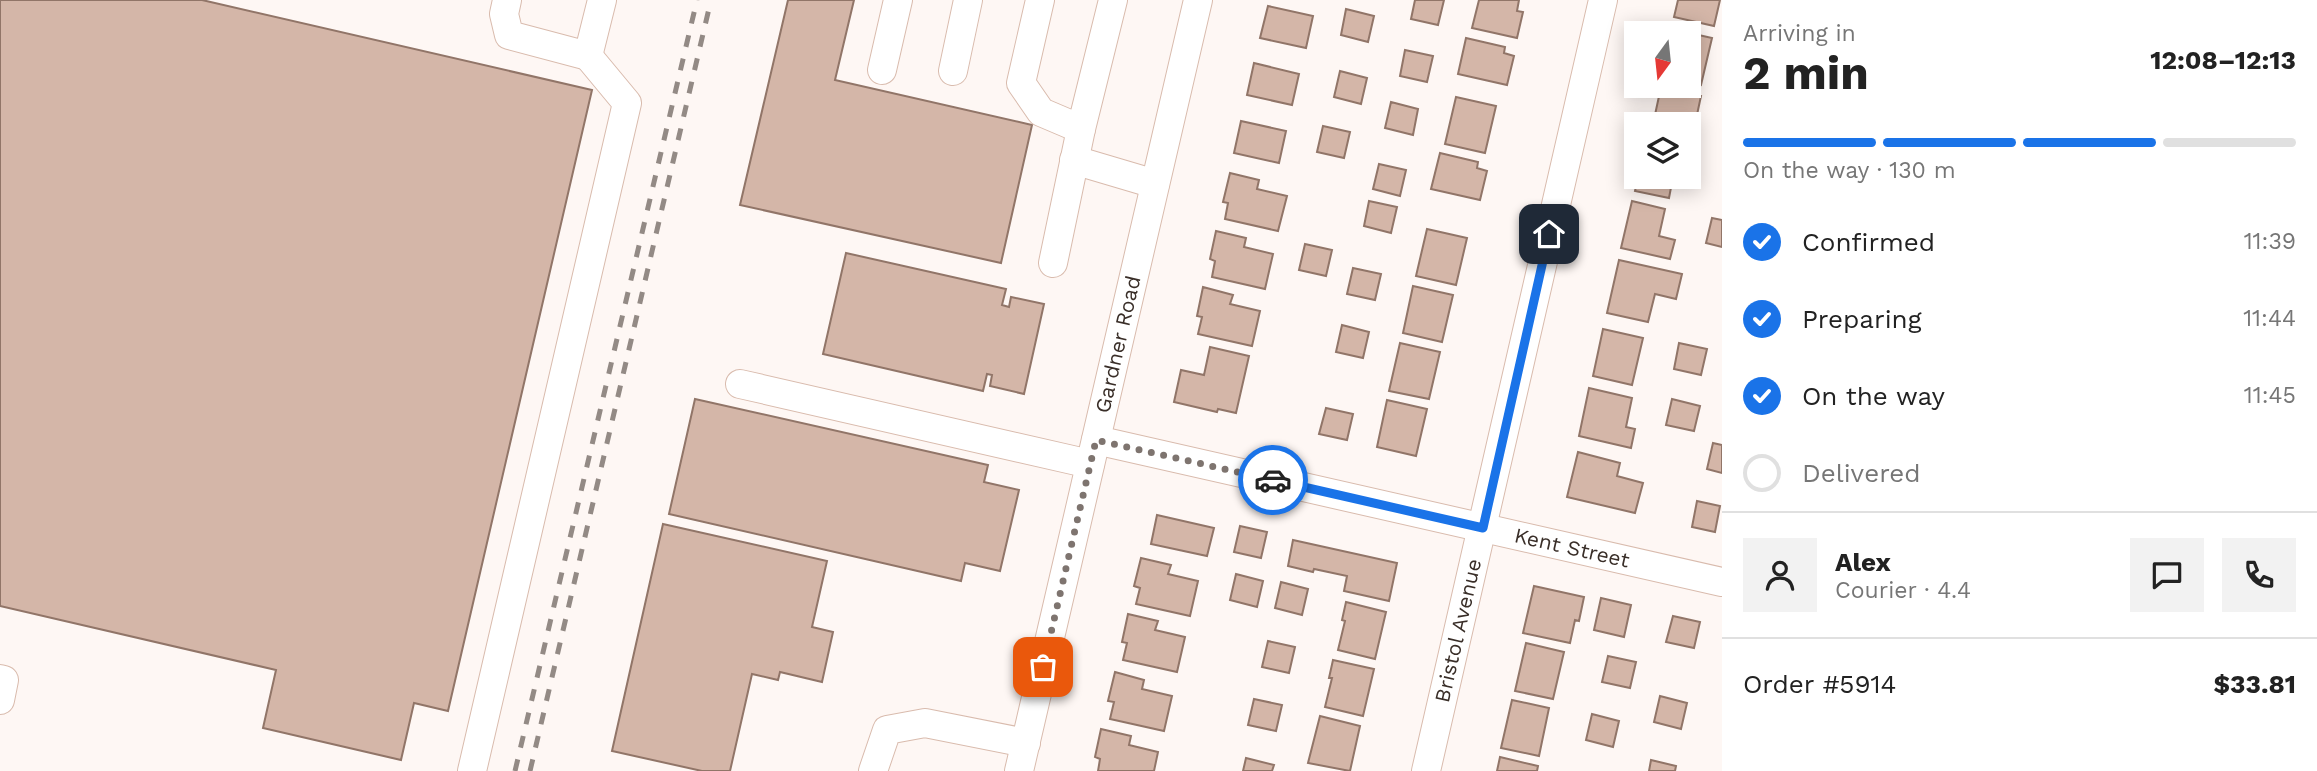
<!DOCTYPE html>
<html lang="en">
<head>
<meta charset="utf-8">
<style>
  body { margin:0; font-family:"Work Sans",sans-serif; background:#f2f2f2; color:#222; height:100vh; display:flex; flex-direction:column; font-size:26px; white-space:nowrap }
  * { box-sizing:border-box; margin:0 }
  p { font-size:23px; color:#767676 }
  .icon { flex:none; width:38px; height:38px; fill:none; stroke:currentColor; stroke-width:2; stroke-linecap:round; stroke-linejoin:round }
  .map { position:relative; flex:1; overflow:hidden }
  .side { display:flex; flex-direction:column; background:#fff; width:595px }
  .side>* { flex:none }
  .needle { width:46px; rotate:195deg }
  .controls { position:absolute; left:1624px; top:21px; display:grid; gap:14px }
  .controls a { display:grid; place-items:center; width:77px; height:77px; border-radius:0px; background:#fff; box-shadow:0 4px 18px #0003; font-size:35px }
  .pin { position:absolute; display:grid; place-items:center; width:60px; height:60px; color:#fff; margin:-30px; border-radius:14px; box-shadow:0 4px 10px #0006 }
  .courier { position:absolute; display:grid; place-items:center; width:70px; height:70px; margin:-35px; border:5px solid #1a73e8; border-radius:50%; background:#fff; color:#222; box-shadow:0 2px 9px #0007 }
  .summary em { font-style:normal; font-weight:700 }
  .summary div { display:flex; flex-direction:column-reverse }
  .summary { display:flex; align-items:center; justify-content:space-between; height:119px; padding:0 21px }
  h1 { font-size:46px; font-weight:700; line-height:52px }
  .bar { display:grid; grid-template-columns:repeat(4,1fr); gap:10px 7px; align-content:center; height:84px; padding:0 21px }
  .bar i { height:9px; border-radius:5px; background:#e0e0e0 }
  .bar .selected { background:#1a73e8 }
  .bar p { grid-column:span 4 }
  .line { display:flex; align-items:center; gap:18px; padding:0 21px; border-top:2px solid #e0e0e0 }
  .line div { flex:1 }
  .round { display:grid; place-items:center; flex:none; width:74px; height:74px; border-radius:0px; background:#f2f2f2 }
  ol { padding:0 21px; list-style:none }
  li { display:flex; align-items:center; gap:21px; height:77px }
  li p { margin-inline-start:auto }
  li .icon { padding:7px; border-radius:50%; background:#1a73e8; color:#fff; stroke-width:4 }
  li:last-child { color:#767676 }
  li i { width:38px; height:38px; border:4px solid #e0e0e0; border-radius:50% }
  main { display:flex; flex:1; min-height:0 }
  .map>svg:first-child { display:block }
  .building { fill:#d4b6a8; stroke:#917568; stroke-width:2 }
  .lines { fill:none; stroke-linecap:round; stroke-linejoin:round }
  .minor-casing { stroke:#d9bbad; stroke-width:30 }
  .minor { stroke:#fff; stroke-width:28 }
  .rail { stroke:#938a85; stroke-width:5; stroke-dasharray:12 12; stroke-linecap:butt }
  .done { stroke:#7e746f; stroke-width:7; stroke-dasharray:0 12.6 }
  .route { stroke:#1a73e8; stroke-width:9 }
  .labels { text-anchor:middle; stroke-width:7; stroke-linejoin:round; paint-order:stroke }
  .street-label { font-size:21px; fill:#392e28; stroke:#fef7f4 }
</style>
</head>
<body>
<main>
<div class="map">
<svg width="1722" height="771" viewBox="0 0 1722 771">
  <rect width="100%" height="100%" fill="#fef7f4"/>
  <!-- building -->
  <path class="building" d="M0,0h202l390,90 -144,621 -34,-8 -13,57 -138,-32 13,-58 -276,-64z
    M788,0h66l-19,80 197,45 -31,138 -261,-58z
    M1415,0h29l-6,25 -27,-6z
    M1479,0h40l-2,11 6,1 -6,26 -45,-10z
    M1678,0h42l-6,26 -40,-9z
    M1268,6l45,10 -7,32 -46,-10z
    M1346,9l28,7 -6,26 -27,-7z
    M1672,29l40,9 -11,47 -12,-3v-49h-18z
    M1466,38l39,9 -1,6 10,3 -7,29 -49,-11z
    M1405,50l28,6 -6,26 -27,-6z
    M1254,63l45,11 -7,31 -45,-10z
    M1340,71l27,7 -6,26 -27,-7z
    M1661,87l40,9 -10,47h-2v-19h-36z
    M1456,97l40,9 -11,47 -40,-9z
    M1391,102l27,7 -5,26 -28,-7z
    M1241,121l45,10 -7,32 -45,-10z
    M1323,126l27,6 -6,26 -27,-6z
    M1440,153l38,9 -1,6 10,3 -7,29 -49,-11z
    M1379,164l27,6 -6,26 -27,-7z
    M1230,173l29,7 -2,9 30,7 -9,35 -53,-12 3,-16 -5,-1z
    M1638,177h35l-4,21 -34,-7z
    M1369,201l28,6 -6,26 -27,-7z
    M1632,201l33,8 -6,27 16,4 -5,19 -49,-11z
    M1712,218l10,2v27l-16,-4z
    M1427,229l40,9 -11,47 -40,-9z
    M1216,231l30,7 -2,9 29,7 -8,35 -53,-12 3,-16 -5,-2z
    M1305,244l27,6 -6,26 -27,-6z
    M846,253l160,36 -4,16 7,2 2,-10 33,7 -20,90 -34,-8 2,-11 -5,-1 -4,17 -160,-37z
    M1619,260l63,14 -6,25 -21,-5 -7,28 -41,-9z
    M1353,268l28,6 -6,26 -28,-6z
    M1413,286l40,9 -11,47 -39,-9z
    M1203,287l30,8 -3,9 30,7 -8,35 -54,-12 4,-17 -5,-1z
    M1342,325l27,7 -6,26 -27,-6z
    M1603,329l40,9 -11,47 -39,-9z
    M1400,343l40,9 -11,47 -40,-8z
    M1679,343l28,6 -6,26 -27,-6z
    M1210,347l39,9 -13,57 -18,-4 -1,3 -43,-10 7,-32 23,5z
    M1589,388l43,10 -6,29 9,2 -4,19 -52,-12z
    M695,399l293,66 -4,17 35,8 -19,81 -35,-8 -4,18 -292,-67z
    M1672,399l28,7 -6,25 -28,-6z
    M1387,400l40,9 -11,47 -39,-9z
    M1326,408l27,6 -6,26 -28,-6z
    M1713,443l9,2v28l-15,-4z
    M1578,452l42,11 -3,13 26,7 -8,30 -68,-16z
    M1697,501l23,5 -5,26 -23,-5z
    M1157,515l57,13 -7,28 -56,-12z
    M663,524l164,37 -15,66 21,5 -11,50 -42,-10 -2,8 -26,-6 -22,97h-28l-90,-20z
    M1240,526l27,6 -6,26 -27,-6z
    M1293,540l104,23 -8,38 -45,-10 3,-15 -33,-7 -1,3 -25,-6z
    M1141,558l30,7 -3,9 30,7 -8,35 -54,-12 4,-16 -6,-2z
    M1236,574l27,7 -6,26 -27,-7z
    M1281,582l27,7 -6,26 -27,-7z
    M1534,586l50,11 -5,24 -4,-1 -5,23 -47,-10z
    M1601,598l30,7 -7,32 -30,-7z
    M1346,602l40,10 -11,47 -37,-9 7,-29 -3,-1z
    M1128,614l30,7 -3,9 30,7 -8,35 -54,-12 4,-17 -5,-1z
    M1673,616l27,6 -6,26 -28,-6z
    M1268,641l27,6 -6,26 -27,-6z
    M1526,643l38,9 -11,47 -38,-8z
    M1608,656l28,6 -6,26 -28,-6z
    M1333,660l41,9 -11,47 -38,-9 7,-29h-3z
    M1115,672l29,8 -2,9 30,7 -8,35 -54,-12 4,-17 -6,-1z
    M1660,696l27,7 -6,26 -27,-7z
    M1254,699l28,6 -6,26 -28,-6z
    M1512,700l37,8 -10,48 -38,-8z
    M1592,714l27,7 -6,26 -27,-7z
    M1320,716l40,10 -10,45 -42,-8z
    M1101,729l30,7 -2,9 29,7 -4,19h-56l2,-12 -5,-2z
    M1500,757l38,9 -1,5h-40z
    M1246,758l28,7 -2,6h-29z
    M1651,760l25,6 -1,5h-26z"/>
  <g class="lines">
    <!-- minor casing -->
    <g class="minor-casing">
      <g id="minor">
        <path d="M507,0l-3,14 5,21 79,21 14,-56"/>
        <path d="M1040,0l-19,83 20,29 40,17 32,-129"/>
        <path d="M882,70l16,-70"/>
        <path d="M953,71l15,-71"/>
        <path d="M1074,160l81,24"/>
        <path d="M1053,263l28,-134"/>
        <path d="M740,384l350,80"/>
        <path id="s1" d="M1096,440l626,142"/>
        <path d="M0,679l4,1 -4,20"/>
        <path d="M472,771l155,-668 -39,-47"/>
        <path d="M873,771l14,-41 38,-7 101,20"/>
        <path id="s2" d="M1019,771l179,-771"/>
        <path id="s3" d="M1426,771l177,-771"/>
      </g>
    </g>
    <!-- minor -->
    <use href="#minor" class="minor"/>
    <!-- rail -->
    <path class="rail" d="M515,771l182,-771
      M530,771l181,-771"/>
  </g>
  <g class="lines">
    <!-- done -->
    <path class="done" d="M1043,667l53,-227 177,40"/>
    <!-- route -->
    <path class="route" d="M1273,480l210,48 66,-294"/>
  </g>
  <g class="labels">
    <!-- street labels -->
    <g class="street-label">
      <text dy="7" stroke="none"><textPath href="#s2" startOffset="438">Gardner Road</textPath></text>
      <text dy="7" stroke="none"><textPath href="#s1" startOffset="488">Kent Street</textPath></text>
      <text dy="7" stroke="none"><textPath href="#s3" startOffset="144">Bristol Avenue</textPath></text>
    </g>
  </g>
</svg>
<div class="controls">
<a><svg class="needle" viewBox="-14 -14 28 28"><path d="M0-13l5 13h-10z" fill="#e53935"/><path d="M0 13l5-13h-10z" fill="#767676"/></svg></a>
<a><svg class="icon" aria-label="layers" viewBox="0 0 24 24"><path d="M12 4l9 5-9 5-9-5zM3 14l9 5 9-5"/></svg></a>
</div>
<div class="pin" style="left:1043px;top:667px;background:#ea580c"><svg class="icon" aria-label="bag" viewBox="0 0 24 24"><path d="M5 8h14l-1 12H6zM9 8a3 3 0 0 1 6 0"/></svg></div>
<div class="pin" style="left:1549px;top:234px;background:#1f2937"><svg class="icon" aria-label="home" viewBox="0 0 24 24"><path d="M3 11l9-7 9 7M6 9v11h12V9"/></svg></div>
<div class="courier" style="left:1273px;top:480px"><svg class="icon" aria-label="car" viewBox="0 0 24 24"><path d="M5 17H2v-5l4-1 3-4h7l3 4 3 1v5h-3M9 17h6M6 11h13"/><circle cx="7" cy="17" r="2"/><circle cx="17" cy="17" r="2"/></svg></div>
</div>
<section class="side">
<div class="summary"><div><h1>2 min</h1><p>Arriving in</p></div><em>12:08–12:13</em></div>
<div class="bar"><i class="selected"></i><i class="selected"></i><i class="selected"></i><i></i><p>On the way · 130 m</p></div>
<ol>
<li><svg class="icon" aria-label="check" viewBox="0 0 24 24"><path d="M5 12l5 5 9-10"/></svg>Confirmed<p>11:39</p></li>
<li><svg class="icon" aria-label="check" viewBox="0 0 24 24"><path d="M5 12l5 5 9-10"/></svg>Preparing<p>11:44</p></li>
<li><svg class="icon" aria-label="check" viewBox="0 0 24 24"><path d="M5 12l5 5 9-10"/></svg>On the way<p>11:45</p></li>
<li><i></i>Delivered</li>
</ol>
<div class="line" style="height:126px"><a class="round"><svg class="icon" aria-label="person" viewBox="0 0 24 24"><circle cx="12" cy="8" r="4"/><path d="M4 21q1-7 8-7t8 7"/></svg></a><div><b>Alex</b><p>Courier · 4.4</p></div><a class="round"><svg class="icon" aria-label="chat" viewBox="0 0 24 24"><path d="M4 5h16v11H9l-5 4z"/></svg></a><a class="round"><svg class="icon" aria-label="phone" viewBox="0 0 24 24"><path d="M5 4h4l2 5-3 2q2 4 5 5l2-3 5 2v4C11 20 4 13 5 4z"/></svg></a></div>
<div class="line" style="height:91px"><div>Order #5914</div><b>$33.81</b></div>
</section>
</main>
</body>
</html>
